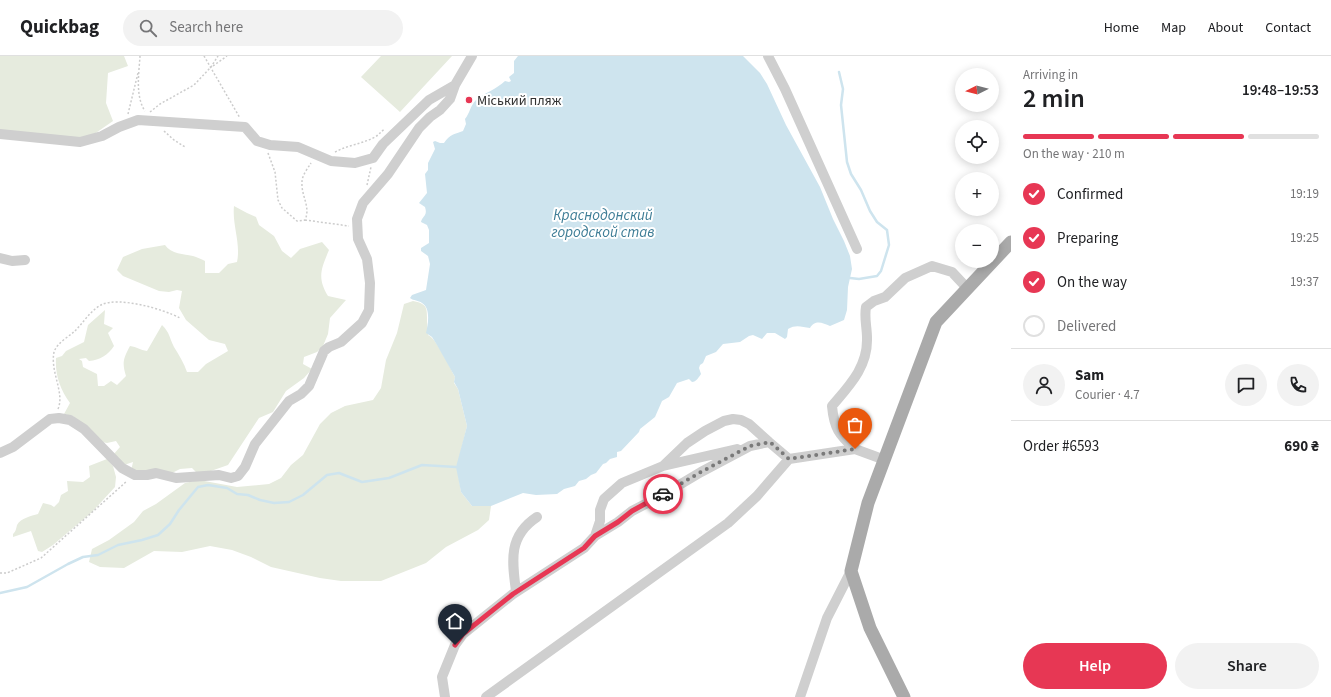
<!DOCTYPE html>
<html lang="en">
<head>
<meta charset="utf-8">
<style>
  body { margin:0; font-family:"Source Sans 3",sans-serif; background:#f2f2f2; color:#202124; height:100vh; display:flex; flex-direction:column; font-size:15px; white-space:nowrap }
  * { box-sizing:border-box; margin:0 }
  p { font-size:13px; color:#757577 }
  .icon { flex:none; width:22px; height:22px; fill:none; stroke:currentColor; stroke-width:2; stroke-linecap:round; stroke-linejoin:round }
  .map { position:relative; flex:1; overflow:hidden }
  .panel { display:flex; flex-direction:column; background:#fff; width:320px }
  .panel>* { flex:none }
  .needle { width:26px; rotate:264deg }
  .tools { position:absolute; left:955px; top:12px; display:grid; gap:8px }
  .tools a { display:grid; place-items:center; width:44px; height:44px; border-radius:50%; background:#fff; box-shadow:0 2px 10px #0003; font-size:20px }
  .pin { position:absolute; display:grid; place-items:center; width:34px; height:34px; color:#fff; margin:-41px -17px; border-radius:50% 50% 50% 0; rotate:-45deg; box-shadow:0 0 4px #0007 }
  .pin .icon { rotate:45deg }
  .courier { position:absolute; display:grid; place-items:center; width:40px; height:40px; margin:-20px; border:3px solid #e73754; border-radius:50%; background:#fff; color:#222; box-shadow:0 1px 5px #0007 }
  .headline em { font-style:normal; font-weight:600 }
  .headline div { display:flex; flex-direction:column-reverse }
  .headline { display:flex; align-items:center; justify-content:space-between; height:68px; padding:0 12px }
  h1 { font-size:26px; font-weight:600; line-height:30px }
  .bar { display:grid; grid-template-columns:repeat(4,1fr); gap:6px 4px; align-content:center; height:48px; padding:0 12px }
  .bar i { height:5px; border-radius:3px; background:#e0e0e0 }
  .bar .on { background:#e73754 }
  .bar p { grid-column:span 4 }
  .line { display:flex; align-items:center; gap:10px; padding:0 12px; border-top:1px solid #e0e0e0 }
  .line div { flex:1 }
  .round { display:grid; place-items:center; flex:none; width:42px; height:42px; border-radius:21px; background:#f2f2f2 }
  ol { padding:0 12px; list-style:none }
  li { display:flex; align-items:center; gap:12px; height:44px }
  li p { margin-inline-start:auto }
  li .icon { padding:4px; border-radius:50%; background:#e73754; color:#fff; stroke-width:4 }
  li:last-child { color:#757577 }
  li i { width:22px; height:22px; border:2px solid #e0e0e0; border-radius:50% }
  .primary-button { display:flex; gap:8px; margin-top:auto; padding:8px 12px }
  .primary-button a { flex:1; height:46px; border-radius:24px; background:#e73754; color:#fff; font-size:16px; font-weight:600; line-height:46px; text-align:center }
  .primary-button a+a { background:#f2f2f2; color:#202124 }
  header { display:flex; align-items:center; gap:24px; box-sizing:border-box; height:56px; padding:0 20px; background:#fff; border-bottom:1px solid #e0e0e0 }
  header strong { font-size:19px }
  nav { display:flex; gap:22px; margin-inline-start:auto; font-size:14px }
  .search { width:280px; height:36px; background:#f2f2f2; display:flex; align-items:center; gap:10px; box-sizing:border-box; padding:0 14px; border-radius:22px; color:#757577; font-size:15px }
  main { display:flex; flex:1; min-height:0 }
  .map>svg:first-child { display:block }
  .green { fill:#e6ebde }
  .water { fill:#cee4ee }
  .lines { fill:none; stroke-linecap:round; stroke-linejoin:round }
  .stream { stroke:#cee4ee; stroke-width:2.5 }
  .path { stroke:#ccc; stroke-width:1.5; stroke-dasharray:2 2; stroke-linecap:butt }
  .minor { stroke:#cfcfcf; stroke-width:10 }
  .major { stroke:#aaa; stroke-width:13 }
  .done { stroke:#7a7a7a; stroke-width:4; stroke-dasharray:0 7.2 }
  .route { stroke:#e73754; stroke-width:5 }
  .poi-dot { fill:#e73754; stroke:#fff; stroke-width:1.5 }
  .labels { text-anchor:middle; stroke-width:4; stroke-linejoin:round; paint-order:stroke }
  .poi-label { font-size:14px; fill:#323232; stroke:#fff; text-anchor:start }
  .water-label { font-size:15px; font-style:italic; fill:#3e7d96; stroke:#fff }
</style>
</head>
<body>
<header>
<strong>Quickbag</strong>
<div class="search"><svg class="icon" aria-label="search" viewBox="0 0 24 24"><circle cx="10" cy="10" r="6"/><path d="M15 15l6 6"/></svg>Search here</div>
<nav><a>Home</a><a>Map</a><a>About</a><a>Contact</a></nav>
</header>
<main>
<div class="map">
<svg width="1011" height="641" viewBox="0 0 1011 641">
  <rect width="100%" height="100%" fill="#fff"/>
  <!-- green -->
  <path class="green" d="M0,0h124l4,10 -20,7 -2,30 7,18 -23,16h-37l-53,-7z
    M381,0h71l-52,56 -39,-35z
    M234,150l13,7 9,4 3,8 15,11 8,15 9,7 9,-9 22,-7 7,8c-8,19 -12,28 -1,46l18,4 -16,18 -2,16 -5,12 -6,6 -13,5 -1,7 9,5 -8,9 -18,13 -13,21 -14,6 -31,47 -20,7 -11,1 -5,-5 -12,1 -8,4 -41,-2 2,-9 -9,3 -11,-10 7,-8 -4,-6 -9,2 -5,-1 -29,-26 -9,-2 6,-11c-10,-14 -15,-28 -14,-45l6,-2 4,-5 18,-9 4,-17 17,-15 -1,14 9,4 -5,5 6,13c-6,9 -14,14 -25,15l-3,-3 -7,1 3,2 1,6 14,7 1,12h6l7,-5 6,4 9,-9c-4,-13 -3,-17 4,-30 7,1 10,4 17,5l15,-26c8,8 7,12 12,22 5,8 10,16 13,25h11l8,-8 22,-13 -3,-7 -16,-4 -23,-20 -7,-12 3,-17 -5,-1 -8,2 -10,-1 -36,-15 -6,-6 6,-13 19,-8 23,-4c6,9 19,9 28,11 4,1 8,3 12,5v12h14l9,-9 9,-2c4,-19 -5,-37 -3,-56z
    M413,245c15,3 14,7 14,21 0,4 1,9 1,13 9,4 22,33 27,42l-1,6 4,6 9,37 -10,41 4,25 11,14h19l-2,14 -11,10 -32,17 -20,16 -45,18h-40l-21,-3 -49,-11 -20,-10 -19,-7 -22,-4 -28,6 -28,-1 -30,17 -24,-1 -11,-5 3,-13 17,-9 25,-18 9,-11 13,-7 29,-21 14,-3 38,7 32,-3 12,-6 10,-13 12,-10 17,-31 11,-11 14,-7 28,-6 8,-12 5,-28 11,-27 7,-29z
    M107,403l6,7 3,11 -1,10 -23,25 -39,33 -11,7 -4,-1 -7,-20 -18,6v-3c3,-3 3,-5 4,-9 4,-7 14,-9 21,-11l5,-11 8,2 3,2 5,-5 2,-7 7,-4 -1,-10 16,1 7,-5 -1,-11z"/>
  <!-- water -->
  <path class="water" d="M518,0h225l17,17 7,11 19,41 34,62 13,32 11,22 6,15 2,13 -4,18 -1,23 -3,10 -14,6c-7,-3 -15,-7 -20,2 -8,-1 -14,-4 -22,1l-1,8 -2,2 -10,-6h-8l-5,6 -9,-4 -4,1 -9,6 -17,2 -7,8 -10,4 -3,7 -3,2 -1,3 2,6c-2,3 -5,8 -9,8l-3,-3 -12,4 -8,14 -7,4 -7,16 -15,12 -1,3 -18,19 -4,1v5l-7,2 -4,4 -3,1 -7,9 -5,2 -5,4 -7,2 -4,5 -11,3 -7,5 -21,1 -13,-2 -32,13h-19l-11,-14 -5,-25 11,-41 -9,-37 -4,-7 1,-5 -18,-32 -5,-8 -6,-4c2,-8 5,-25 -4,-30 -4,-3 -8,-2 -12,-5l2,-3 14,-5 4,-26 -2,-8 -7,-5v-3l8,-5v-13l-2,-5 -6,-3c1,-6 7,-6 4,-15l-6,-4 8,-10 -2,-19 3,-4v-7l7,-14 -2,-7 2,-1 5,2h4c6,-9 11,-9 19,-12l3,-7 -1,-5c5,-6 5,-13 11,-19 8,-7 21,-11 29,-19l4,1 2,-1 -2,-4 5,-4v-12z"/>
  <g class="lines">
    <!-- stream -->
    <path class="stream" d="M839,16l4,17 -2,16 6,57 4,12 10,16 9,21 7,11 10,8 2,15 -8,26 -4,5 -18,3 -9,-1
      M0,537l27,-6 41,-23 15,-7 15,-2 20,-10 24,-5 16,-5 12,-11 9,-14 19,-23 10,-2 19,3 10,6 11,1 12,5 14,3 15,-1 14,-7 24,-20 12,-2 23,9 27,-4 33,-13 34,2"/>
    <!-- path -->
    <path class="path" d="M140,0c-1,17 -5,40 5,55
      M204,0l36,62
      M213,10l14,-10
      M150,56l10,-8 34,-19 17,-18 7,-11
      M128,58l10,-41
      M164,75l10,9 11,7
      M335,96c13,-7 27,-8 40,-15 4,-2 6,-6 10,-8
      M268,97l7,19 3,28 4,8 15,13 8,-1c6,-13 -4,-24 -3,-38 0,-7 6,-14 9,-19
      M367,129l4,-18
      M305,164l44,6
      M58,353c7,-16 -8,-37 -4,-57 3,-9 14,-15 21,-21 8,-8 15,-20 26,-26 17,-9 62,4 79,13
      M0,517h7l34,-15 86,-77"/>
    <!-- minor -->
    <path class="minor" d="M768,0l17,33 72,160
      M0,78l80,8 22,-6 17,-9 19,-7 107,7 12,14 13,4 28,2 33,14 24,2 18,-5 10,-14 46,-44 26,-15 17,-29
      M0,202l12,3 13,-1
      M855,393c-16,-14 -21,-21 -23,-43 17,-20 36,-39 35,-68 0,-11 -3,-20 -1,-31l8,-6 11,-4 20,-19 27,-12 20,6 15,16
      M0,397l13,-6 37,-28 9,-1 11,2 14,9 38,39 13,7h12l9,-2 20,5 43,-3 12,3 7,-2 7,-9 10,-23 15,-19 19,-24 12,-7 8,-8 15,-35 5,-4 12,-5 21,-19 7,-13 1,-27 -3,-24 -9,-20 -1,-20 6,-16 25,-29 31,-46 11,-11 10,-7 10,-11 5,-14
      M663,410l74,-17
      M595,480l5,-15v-11l4,-11 18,-16 41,-17 24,-23 18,-12 19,-10 9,-2 8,1 8,4 20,18
      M516,535c-4,-30 -8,-55 21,-74
      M445,641l-3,-20 13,-32 8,-11 50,-40 71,-46 11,-12 23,-14 14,-11 27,-14 42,-25 49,-26 19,-4 20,17
      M486,641l242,-174 29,-27 32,-37 66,-10 30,11
      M800,641l27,-79 24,-47"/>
    <!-- major -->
    <path class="major" d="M904,641l-34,-69 -19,-57 17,-68 68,-181 75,-80"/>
  </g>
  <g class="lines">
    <!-- done -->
    <path class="done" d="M663,438l38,-22 49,-26 20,-4 19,17 66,-10"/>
    <!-- route -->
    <path class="route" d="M455,589l8,-11 50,-40 71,-46 11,-12 23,-14 14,-11 31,-17"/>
  </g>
  <!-- markers -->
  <circle class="poi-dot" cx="469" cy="44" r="4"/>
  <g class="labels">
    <!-- poi labels -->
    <g class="poi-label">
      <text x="477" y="49">Міський пляж</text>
    </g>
    <!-- water labels -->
    <g class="water-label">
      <text x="603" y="164">Краснодонский<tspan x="603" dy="17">городской став</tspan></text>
    </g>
  </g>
</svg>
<div class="tools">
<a><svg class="needle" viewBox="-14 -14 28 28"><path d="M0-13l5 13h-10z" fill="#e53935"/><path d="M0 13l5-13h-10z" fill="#757577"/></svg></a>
<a><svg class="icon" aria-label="locate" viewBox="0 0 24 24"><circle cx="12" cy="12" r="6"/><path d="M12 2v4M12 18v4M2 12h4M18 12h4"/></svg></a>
<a>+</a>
<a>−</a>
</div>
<div class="pin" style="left:855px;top:393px;background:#ea580c"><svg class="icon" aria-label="bag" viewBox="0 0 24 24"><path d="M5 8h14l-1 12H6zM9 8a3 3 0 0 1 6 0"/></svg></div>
<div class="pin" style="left:455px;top:589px;background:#1f2937"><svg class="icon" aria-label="home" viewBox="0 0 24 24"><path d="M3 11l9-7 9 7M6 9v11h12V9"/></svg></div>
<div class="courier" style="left:663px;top:438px"><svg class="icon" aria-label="car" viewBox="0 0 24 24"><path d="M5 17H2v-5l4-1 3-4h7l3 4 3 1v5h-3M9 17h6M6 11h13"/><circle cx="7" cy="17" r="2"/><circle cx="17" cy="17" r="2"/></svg></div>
</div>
<section class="panel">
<div class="headline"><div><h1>2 min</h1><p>Arriving in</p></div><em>19:48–19:53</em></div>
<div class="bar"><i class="on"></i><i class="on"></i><i class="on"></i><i></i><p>On the way · 210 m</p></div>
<ol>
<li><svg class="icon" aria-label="check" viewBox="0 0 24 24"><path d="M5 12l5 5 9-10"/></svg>Confirmed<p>19:19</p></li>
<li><svg class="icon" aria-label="check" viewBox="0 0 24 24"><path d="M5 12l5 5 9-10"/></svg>Preparing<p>19:25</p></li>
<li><svg class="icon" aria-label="check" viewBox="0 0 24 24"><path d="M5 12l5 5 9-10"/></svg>On the way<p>19:37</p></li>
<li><i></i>Delivered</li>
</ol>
<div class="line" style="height:72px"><a class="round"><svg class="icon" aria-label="person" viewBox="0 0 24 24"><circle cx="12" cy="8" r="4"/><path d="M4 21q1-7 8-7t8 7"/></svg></a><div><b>Sam</b><p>Courier · 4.7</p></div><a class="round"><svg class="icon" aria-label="chat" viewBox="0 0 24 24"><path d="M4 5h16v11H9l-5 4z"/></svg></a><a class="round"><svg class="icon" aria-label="phone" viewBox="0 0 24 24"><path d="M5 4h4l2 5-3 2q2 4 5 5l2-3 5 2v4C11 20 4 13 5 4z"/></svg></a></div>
<div class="line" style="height:52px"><div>Order #6593</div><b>690 ₴</b></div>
<div class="primary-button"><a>Help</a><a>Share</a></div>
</section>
</main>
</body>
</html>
